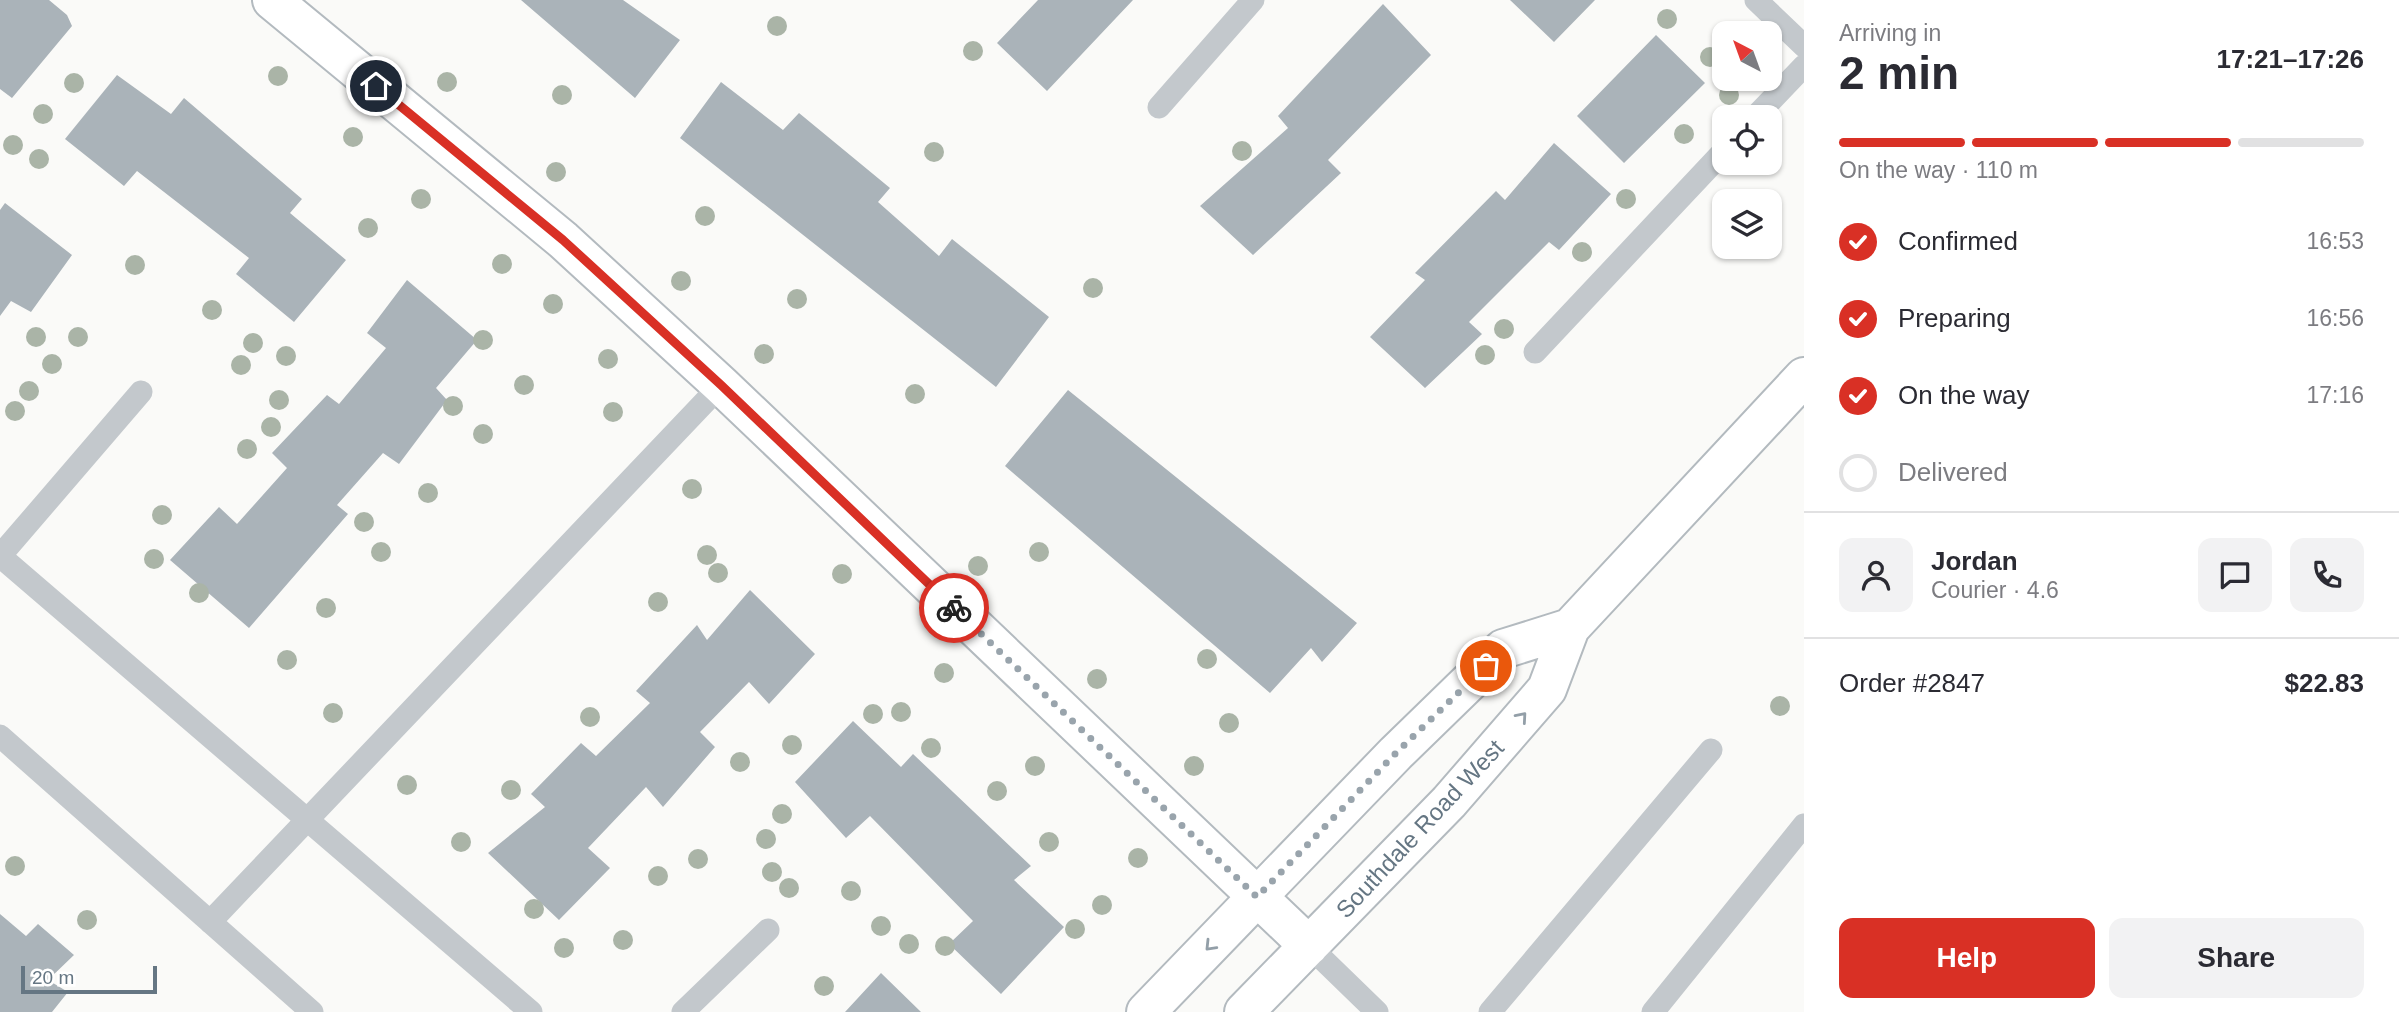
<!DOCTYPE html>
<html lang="en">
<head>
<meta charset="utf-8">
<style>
  body { margin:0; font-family:Arial,sans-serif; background:#f2f2f3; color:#2b2b33; height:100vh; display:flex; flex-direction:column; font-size:26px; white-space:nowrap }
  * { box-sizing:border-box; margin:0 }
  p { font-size:23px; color:#7c7c81 }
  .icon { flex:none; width:38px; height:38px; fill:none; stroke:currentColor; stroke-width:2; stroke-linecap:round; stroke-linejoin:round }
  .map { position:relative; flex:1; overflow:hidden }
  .details { display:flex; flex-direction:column; background:#fff; width:595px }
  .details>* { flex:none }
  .needle { width:46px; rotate:319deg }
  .tools { position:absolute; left:1712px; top:21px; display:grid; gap:14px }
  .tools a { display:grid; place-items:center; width:70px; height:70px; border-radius:14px; background:#fff; box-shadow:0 2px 5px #0004; font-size:35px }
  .scale { position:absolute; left:21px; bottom:18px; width:136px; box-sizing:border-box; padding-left:7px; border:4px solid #657683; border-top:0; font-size:19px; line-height:24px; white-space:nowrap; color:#657683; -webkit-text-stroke:5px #fff; paint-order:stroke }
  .pin { position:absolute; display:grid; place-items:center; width:60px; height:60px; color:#fff; margin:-30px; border:4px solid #fff; border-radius:50%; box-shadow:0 2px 7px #0007 }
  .courier { position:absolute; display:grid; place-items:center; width:70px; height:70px; margin:-35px; border:5px solid #d93025; border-radius:50%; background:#fff; color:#222; box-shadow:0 2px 9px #0007 }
  .head em { font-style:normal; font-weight:800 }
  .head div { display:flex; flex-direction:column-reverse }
  .head { display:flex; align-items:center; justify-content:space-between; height:119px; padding:0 35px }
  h1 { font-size:46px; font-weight:800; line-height:52px }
  .bar { display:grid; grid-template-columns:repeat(4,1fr); gap:10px 7px; align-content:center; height:84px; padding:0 35px }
  .bar i { height:9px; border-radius:5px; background:#e1e1e2 }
  .bar .on { background:#d93025 }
  .bar p { grid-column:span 4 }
  .line { display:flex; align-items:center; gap:18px; padding:0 35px; border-top:2px solid #e1e1e2 }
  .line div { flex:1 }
  .round { display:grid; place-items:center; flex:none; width:74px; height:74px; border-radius:14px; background:#f2f2f3 }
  ol { padding:0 35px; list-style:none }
  li { display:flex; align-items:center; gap:21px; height:77px }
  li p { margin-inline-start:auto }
  li .icon { padding:7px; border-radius:50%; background:#d93025; color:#fff; stroke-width:4 }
  li:last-child { color:#7c7c81 }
  li i { width:38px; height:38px; border:4px solid #e1e1e2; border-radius:50% }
  .action { display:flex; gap:14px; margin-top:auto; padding:14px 35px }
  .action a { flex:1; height:80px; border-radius:14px; background:#d93025; color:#fff; font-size:28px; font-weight:800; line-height:80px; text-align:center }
  .action a+a { background:#f2f2f3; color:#2b2b33 }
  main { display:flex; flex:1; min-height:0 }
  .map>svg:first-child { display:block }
  .building { fill:#aab3b9 }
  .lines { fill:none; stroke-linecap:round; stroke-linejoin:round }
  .secondary-casing { stroke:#b3babf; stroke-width:42 }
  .lane { stroke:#c3c8cc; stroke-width:23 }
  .secondary { stroke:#fff; stroke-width:38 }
  .tree { fill:#aab4a7 }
  .oneway { stroke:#939fa8 }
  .done { stroke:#99a4ac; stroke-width:7; stroke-dasharray:0 12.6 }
  .route { stroke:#d93025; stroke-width:9 }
  .labels { text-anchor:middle; stroke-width:7; stroke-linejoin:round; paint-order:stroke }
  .street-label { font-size:24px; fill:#657683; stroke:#fff }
</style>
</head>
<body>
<main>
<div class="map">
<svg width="1804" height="1012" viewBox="0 0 1804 1012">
  <rect width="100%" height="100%" fill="#fafaf8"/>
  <!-- building -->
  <path class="building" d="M0,0h49l18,15 5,11 -60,72 -12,-9z
    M521,0h102l57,40 -45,58z
    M1038,0h95l-86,91 -50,-48z
    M1510,0h85l-41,42z
    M1383,4l48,51 -103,105 13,13 -88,82 -53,-49 88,-78 -10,-12z
    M1656,35l49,48 -81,80 -47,-47z
    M117,75l54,39 13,-16 118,101 -12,14 56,47 -52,62 -58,-48 13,-16 -112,-87 -13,15 -59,-47z
    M721,82l62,48 16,-17 91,75 -12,14 61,54 13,-17 97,78 -53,70 -316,-249z
    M1554,143l57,51 -52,56 -10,-8 -80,80 13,12 -57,54 -55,-51 55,-57 -10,-7 81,-82 9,9z
    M5,203l67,52 -41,57 -20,-11 -11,15v-106z
    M407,280l70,60 -41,48 11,12 -48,64 -16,-11 -46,52 11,9 -99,114 -79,-68 49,-53 18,17 50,-56 -15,-15 55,-58 12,9 47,-56 -19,-15z
    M1068,390l289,233 -35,39 -11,-14 -41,45 -265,-227z
    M750,590l65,64 -46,50 -20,-22 -49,50 15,15 -52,60 -17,-20 -58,61 22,20 -51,52 -71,-67 57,-46 -14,-13 50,-51 15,13 54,-53 -14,-12 61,-66 10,15z
    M853,721l48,46 12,-13 118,112 -17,14 50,47 -63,67 -52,-50 24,-23 -103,-105 -24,22 -51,-56z
    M0,914l26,22 12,-12 36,31 -26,25 20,12 -16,20h-52z
    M881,973l40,39h-76z"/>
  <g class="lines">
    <!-- secondary casing -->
    <g class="secondary-casing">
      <path id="secondary" d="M272,0l291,240 158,145 588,561
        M1146,1012l250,-259 107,-104 67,-21
        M1244,1012l205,-210 98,-113 23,-61 234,-251"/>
    </g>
    <!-- lane -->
    <path class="lane" d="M1756,0l48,46
      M1159,107l94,-107
      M1755,117l49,-51
      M1535,352l189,-201
      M0,556l531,456
      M0,556l141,-164
      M0,736l312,276
      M210,922l511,-537
      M1309,946l68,66
      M683,1012l85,-82
      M1490,1012l221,-262
      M1653,1012l151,-187"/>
    <!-- secondary -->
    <use href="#secondary" class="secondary"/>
  </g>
  <!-- trees -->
  <g class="tree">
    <circle cx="1667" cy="19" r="10"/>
    <circle cx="777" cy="26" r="10"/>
    <circle cx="973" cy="51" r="10"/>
    <circle cx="1710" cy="57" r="10"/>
    <circle cx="278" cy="76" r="10"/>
    <circle cx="447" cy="82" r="10"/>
    <circle cx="74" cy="83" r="10"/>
    <circle cx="562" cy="95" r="10"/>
    <circle cx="1729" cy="95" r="10"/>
    <circle cx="43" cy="114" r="10"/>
    <circle cx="1684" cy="134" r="10"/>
    <circle cx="353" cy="137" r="10"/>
    <circle cx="13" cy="145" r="10"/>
    <circle cx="1242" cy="151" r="10"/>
    <circle cx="934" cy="152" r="10"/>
    <circle cx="39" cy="159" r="10"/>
    <circle cx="556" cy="172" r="10"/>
    <circle cx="421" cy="199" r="10"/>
    <circle cx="1626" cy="199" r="10"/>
    <circle cx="705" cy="216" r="10"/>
    <circle cx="368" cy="228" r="10"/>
    <circle cx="1582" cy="252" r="10"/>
    <circle cx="502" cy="264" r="10"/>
    <circle cx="135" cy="265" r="10"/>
    <circle cx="681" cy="281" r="10"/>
    <circle cx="1093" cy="288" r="10"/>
    <circle cx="797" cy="299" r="10"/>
    <circle cx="553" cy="304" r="10"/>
    <circle cx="212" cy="310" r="10"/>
    <circle cx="1504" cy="329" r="10"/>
    <circle cx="36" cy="337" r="10"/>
    <circle cx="78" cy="337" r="10"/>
    <circle cx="483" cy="340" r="10"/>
    <circle cx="253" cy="343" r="10"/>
    <circle cx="764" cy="354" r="10"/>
    <circle cx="1485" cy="355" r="10"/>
    <circle cx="286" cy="356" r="10"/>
    <circle cx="608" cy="359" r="10"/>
    <circle cx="52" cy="364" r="10"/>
    <circle cx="241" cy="365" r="10"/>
    <circle cx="524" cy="385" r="10"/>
    <circle cx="29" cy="391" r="10"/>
    <circle cx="915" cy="394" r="10"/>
    <circle cx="279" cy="400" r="10"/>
    <circle cx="453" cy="406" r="10"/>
    <circle cx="15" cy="411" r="10"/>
    <circle cx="613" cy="412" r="10"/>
    <circle cx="271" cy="427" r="10"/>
    <circle cx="483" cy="434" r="10"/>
    <circle cx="247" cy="449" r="10"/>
    <circle cx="692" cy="489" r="10"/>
    <circle cx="428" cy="493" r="10"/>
    <circle cx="162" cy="515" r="10"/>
    <circle cx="364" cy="522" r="10"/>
    <circle cx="381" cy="552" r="10"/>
    <circle cx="1039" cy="552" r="10"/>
    <circle cx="707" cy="555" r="10"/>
    <circle cx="154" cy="559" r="10"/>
    <circle cx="978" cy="566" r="10"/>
    <circle cx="718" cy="573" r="10"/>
    <circle cx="842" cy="574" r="10"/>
    <circle cx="199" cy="593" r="10"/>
    <circle cx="658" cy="602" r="10"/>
    <circle cx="326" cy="608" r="10"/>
    <circle cx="1207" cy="659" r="10"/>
    <circle cx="287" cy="660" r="10"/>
    <circle cx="944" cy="673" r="10"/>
    <circle cx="1097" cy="679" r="10"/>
    <circle cx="1780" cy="706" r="10"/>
    <circle cx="901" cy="712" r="10"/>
    <circle cx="333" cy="713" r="10"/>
    <circle cx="873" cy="714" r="10"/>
    <circle cx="590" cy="717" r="10"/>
    <circle cx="1229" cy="723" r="10"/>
    <circle cx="792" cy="745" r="10"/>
    <circle cx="931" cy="748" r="10"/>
    <circle cx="740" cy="762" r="10"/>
    <circle cx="1035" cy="766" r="10"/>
    <circle cx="1194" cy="766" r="10"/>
    <circle cx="407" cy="785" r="10"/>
    <circle cx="511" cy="790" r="10"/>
    <circle cx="997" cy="791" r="10"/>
    <circle cx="782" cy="814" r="10"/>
    <circle cx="766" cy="839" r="10"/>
    <circle cx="461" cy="842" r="10"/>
    <circle cx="1049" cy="842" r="10"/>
    <circle cx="1138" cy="858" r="10"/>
    <circle cx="698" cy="859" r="10"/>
    <circle cx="15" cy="866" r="10"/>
    <circle cx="772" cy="872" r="10"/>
    <circle cx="658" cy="876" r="10"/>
    <circle cx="789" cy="888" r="10"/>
    <circle cx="851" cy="891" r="10"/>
    <circle cx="1102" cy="905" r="10"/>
    <circle cx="534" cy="909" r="10"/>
    <circle cx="87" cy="920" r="10"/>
    <circle cx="881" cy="926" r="10"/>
    <circle cx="1075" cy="929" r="10"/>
    <circle cx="623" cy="940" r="10"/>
    <circle cx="909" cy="944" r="10"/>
    <circle cx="945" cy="946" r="10"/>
    <circle cx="564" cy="948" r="10"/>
    <circle cx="824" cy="986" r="10"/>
  </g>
  <!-- one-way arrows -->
  <defs><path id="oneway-chevron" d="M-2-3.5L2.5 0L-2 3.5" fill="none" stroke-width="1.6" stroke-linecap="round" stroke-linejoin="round" transform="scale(1.75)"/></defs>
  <g class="oneway">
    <use href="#oneway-chevron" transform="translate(1522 717) rotate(-49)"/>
    <use href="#oneway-chevron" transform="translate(1210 946) rotate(134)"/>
  </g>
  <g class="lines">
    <!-- done -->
    <path class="done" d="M954,608l303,289 139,-144 90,-87"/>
    <!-- route -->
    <path class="route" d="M376,86l187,154 158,145 233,223"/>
  </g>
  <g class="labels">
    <!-- street labels -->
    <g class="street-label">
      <text transform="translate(1420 829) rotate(-47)" y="8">Southdale Road West</text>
    </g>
  </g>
</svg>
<div class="tools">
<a><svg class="needle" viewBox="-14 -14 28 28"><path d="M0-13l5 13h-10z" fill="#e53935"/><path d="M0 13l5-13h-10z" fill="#7c7c81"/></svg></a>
<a><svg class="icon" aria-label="locate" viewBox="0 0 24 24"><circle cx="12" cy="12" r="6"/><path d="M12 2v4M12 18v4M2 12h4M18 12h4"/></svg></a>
<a><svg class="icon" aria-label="layers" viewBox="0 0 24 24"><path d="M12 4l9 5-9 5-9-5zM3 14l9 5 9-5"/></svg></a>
</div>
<div class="scale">20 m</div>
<div class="pin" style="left:1486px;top:666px;background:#ea580c"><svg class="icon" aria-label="bag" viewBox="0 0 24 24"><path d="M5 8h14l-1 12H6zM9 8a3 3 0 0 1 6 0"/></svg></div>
<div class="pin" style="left:376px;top:86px;background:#1f2937"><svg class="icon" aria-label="home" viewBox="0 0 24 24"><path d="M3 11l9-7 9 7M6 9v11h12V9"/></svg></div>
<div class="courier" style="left:954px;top:608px"><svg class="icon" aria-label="bike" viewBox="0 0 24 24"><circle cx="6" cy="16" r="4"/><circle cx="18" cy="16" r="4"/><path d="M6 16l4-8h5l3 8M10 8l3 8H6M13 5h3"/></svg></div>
</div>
<section class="details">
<div class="head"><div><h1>2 min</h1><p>Arriving in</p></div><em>17:21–17:26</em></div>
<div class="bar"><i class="on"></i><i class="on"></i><i class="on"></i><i></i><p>On the way · 110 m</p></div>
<ol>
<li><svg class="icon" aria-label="check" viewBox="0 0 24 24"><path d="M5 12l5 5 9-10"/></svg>Confirmed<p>16:53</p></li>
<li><svg class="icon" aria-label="check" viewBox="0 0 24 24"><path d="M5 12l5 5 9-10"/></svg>Preparing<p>16:56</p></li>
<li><svg class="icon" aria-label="check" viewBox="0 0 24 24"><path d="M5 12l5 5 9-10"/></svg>On the way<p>17:16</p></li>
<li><i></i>Delivered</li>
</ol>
<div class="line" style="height:126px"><a class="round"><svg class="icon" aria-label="person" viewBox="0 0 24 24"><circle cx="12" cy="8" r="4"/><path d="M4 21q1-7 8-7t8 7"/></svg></a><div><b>Jordan</b><p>Courier · 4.6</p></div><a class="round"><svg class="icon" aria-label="chat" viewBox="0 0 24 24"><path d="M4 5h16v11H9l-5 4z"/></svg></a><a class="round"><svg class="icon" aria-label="phone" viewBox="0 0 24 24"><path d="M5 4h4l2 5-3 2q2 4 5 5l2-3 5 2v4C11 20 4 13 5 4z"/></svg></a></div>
<div class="line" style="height:91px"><div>Order #2847</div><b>$22.83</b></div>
<div class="action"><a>Help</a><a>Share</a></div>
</section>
</main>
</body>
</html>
